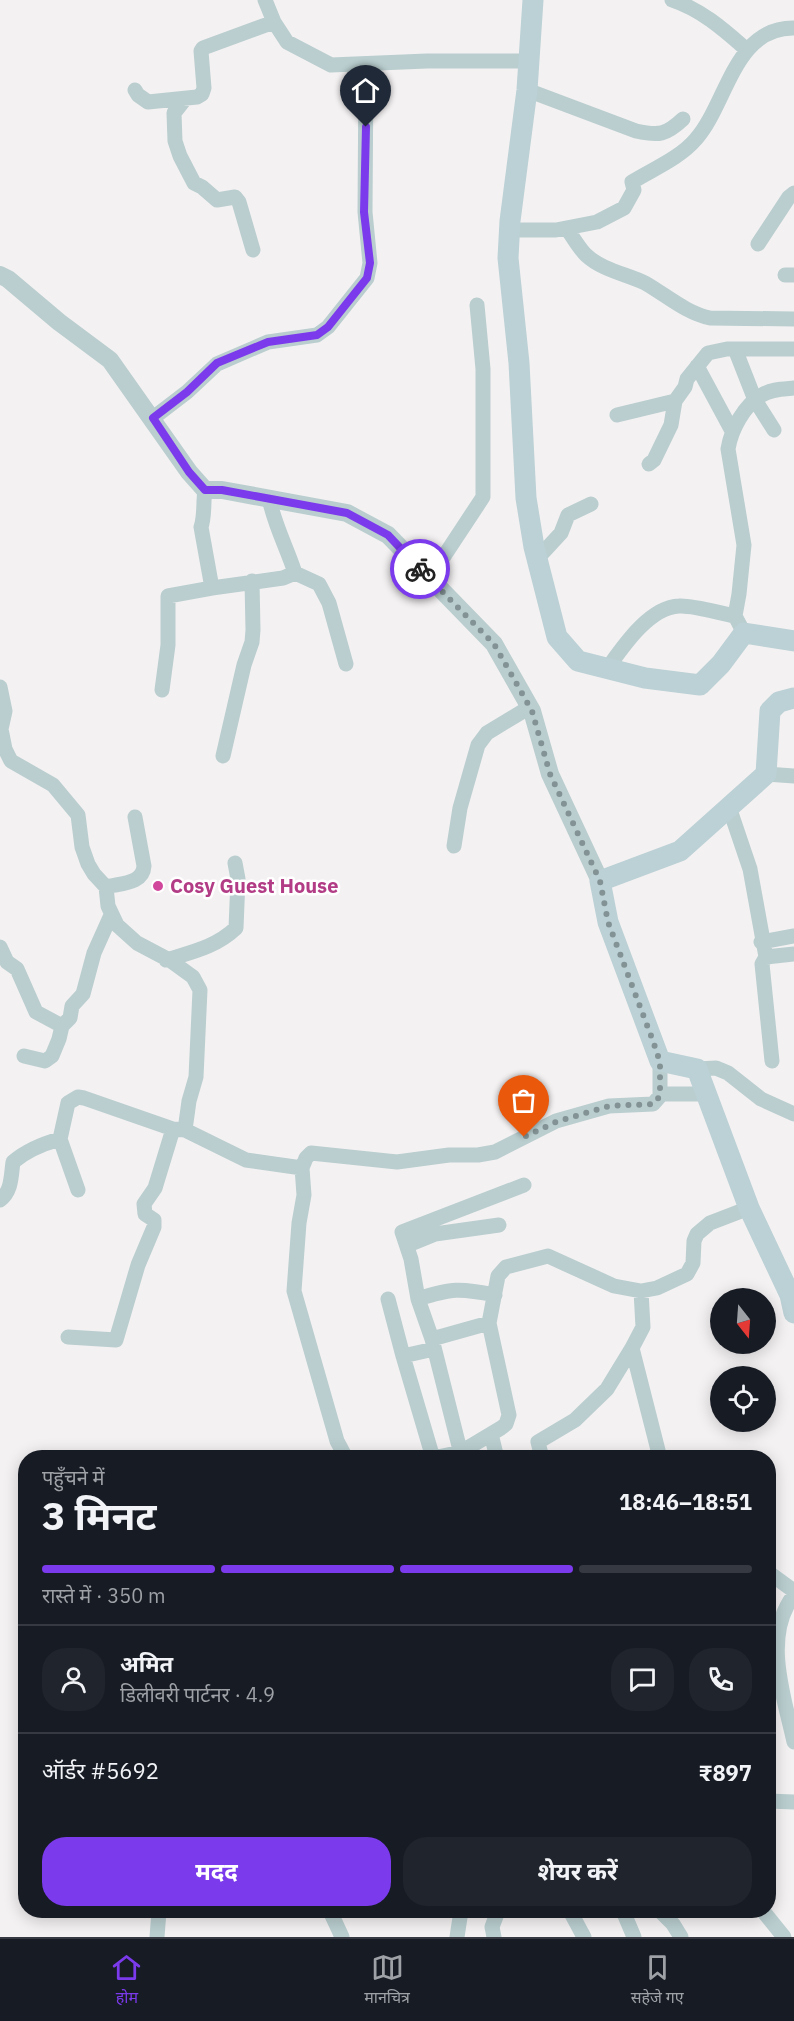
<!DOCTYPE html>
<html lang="hi">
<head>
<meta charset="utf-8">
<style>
  body { margin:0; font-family:"IBM Plex Sans","Noto Sans Devanagari",sans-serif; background:#20242c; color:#f1f3f6; height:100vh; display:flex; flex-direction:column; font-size:22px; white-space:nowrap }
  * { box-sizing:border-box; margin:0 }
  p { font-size:20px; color:#9ea1a6 }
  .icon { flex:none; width:33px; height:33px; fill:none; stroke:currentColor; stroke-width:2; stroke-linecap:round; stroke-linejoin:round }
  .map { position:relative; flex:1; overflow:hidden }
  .drawer { position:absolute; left:18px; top:1450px; width:758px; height:468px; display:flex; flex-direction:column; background:#171b24; border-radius:24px; box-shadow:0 3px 15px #0003 }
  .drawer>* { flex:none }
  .needle { width:39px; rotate:163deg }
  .tools { position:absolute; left:710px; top:1288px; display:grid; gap:12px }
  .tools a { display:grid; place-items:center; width:66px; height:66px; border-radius:50%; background:#171b24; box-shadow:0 3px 15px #0003; font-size:30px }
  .pin { position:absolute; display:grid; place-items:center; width:51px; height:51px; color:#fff; margin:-62px -26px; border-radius:50% 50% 50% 0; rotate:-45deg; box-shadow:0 0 6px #0007 }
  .pin .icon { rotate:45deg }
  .courier { position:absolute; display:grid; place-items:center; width:60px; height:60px; margin:-30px; border:4px solid #7c3aed; border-radius:50%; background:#fff; color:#222; box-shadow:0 2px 8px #0007 }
  .summary em { font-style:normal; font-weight:700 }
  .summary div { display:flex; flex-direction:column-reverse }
  .summary { display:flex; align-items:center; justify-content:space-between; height:102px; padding:0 24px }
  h1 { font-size:39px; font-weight:700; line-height:45px }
  .bar { display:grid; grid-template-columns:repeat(4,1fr); gap:9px 6px; align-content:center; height:72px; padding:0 24px }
  .bar i { height:8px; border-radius:4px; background:#363941 }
  .bar .on { background:#7c3aed }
  .bar p { grid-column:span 4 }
  .line { display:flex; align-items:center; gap:15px; padding:0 24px; border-top:2px solid #363941 }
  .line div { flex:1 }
  .round { display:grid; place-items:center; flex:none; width:63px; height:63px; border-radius:24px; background:#20242c }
  .button { display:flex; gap:12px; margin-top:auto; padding:12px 24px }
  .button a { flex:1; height:69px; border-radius:24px; background:#7c3aed; color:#fff; font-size:24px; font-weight:700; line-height:69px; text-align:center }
  .button a+a { background:#20242c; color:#f1f3f6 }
  .menu { display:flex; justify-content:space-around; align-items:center; height:84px; border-top:2px solid #363941; background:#171b24; font-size:16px; color:#9ea1a6 }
  .menu a { display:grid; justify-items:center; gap:3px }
  .menu .on { color:#7c3aed }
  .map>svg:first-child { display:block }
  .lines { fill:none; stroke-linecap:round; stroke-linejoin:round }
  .minor { stroke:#bacecf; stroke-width:15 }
  .tertiary { stroke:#bacecf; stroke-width:18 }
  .secondary { stroke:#bbd1d5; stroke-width:21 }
  .done { stroke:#839294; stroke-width:6; stroke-dasharray:0 10.8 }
  .route { stroke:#7c3aed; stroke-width:8 }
  .hotel-dot { fill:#d1479c; stroke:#fff; stroke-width:2 }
  .labels { text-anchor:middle; stroke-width:5; stroke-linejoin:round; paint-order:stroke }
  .hotel-label { font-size:20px; font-weight:bold; fill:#b23c85; stroke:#fff; text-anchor:start }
</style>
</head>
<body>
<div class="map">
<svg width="794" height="1937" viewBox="0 0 794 1937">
  <rect width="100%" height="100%" fill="#f4f1f2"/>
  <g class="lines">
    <!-- minor -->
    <path class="minor" d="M265,0l9,22 13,20 44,23 96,-4h101
      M672,0c30,10 52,30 75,50
      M135,90l3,5 10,7 49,-5 5,-3 2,-6 -3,-37 2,-3 71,-26
      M527,90l109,41c23,5 30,4 47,-12
      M185,99l-11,14 1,28 5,15 14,27 8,4 15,13 18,-3 4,5 14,48
      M567,229c6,8 12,19 19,26 16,15 40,19 59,28 21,12 41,30 65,35l84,1
      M510,230h46l41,-8 27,-14 10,-18 -2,-8c21,-13 48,-24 64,-43 31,-35 38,-112 98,-111
      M758,244l31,-47 5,-4
      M785,275h9
      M735,349l20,51 19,30
      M697,366l35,65
      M617,415l58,-14
      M153,418l34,-26 30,-28 51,-22 49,-7 11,-8 39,-49 3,-15 -5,-51 1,-148
      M649,464l5,-4 17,-35 4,-24 10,-14 2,-8 21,-26 19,-4h67
      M205,490c-2,12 0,26 -4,37l11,61 71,-10 12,-5
      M269,498c5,26 18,50 26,75l24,11 10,19 17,61
      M537,559l24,-26 7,-18 23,-11
      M429,579l54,-82v-128l-6,-64
      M744,633l-9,-17 4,-22 5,-49 -16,-96c3,-19 16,-44 34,-54 9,-6 21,-6 32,-7
      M607,669c15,-21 42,-62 72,-63 14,-1 40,7 56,10
      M0,687l5,24 -4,18 4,20 6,12 42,24 25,30 4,32 6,17 6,10 12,13 2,19 9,19 20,18 34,18 22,16 7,13 -4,87 -7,24 -4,29
      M162,690l6,-45v-49l44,-8
      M223,756l21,-91 8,-23 1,-12 -1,-49
      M766,774l28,2
      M729,807l21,62 16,88 -4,7 10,97
      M454,846l6,-38 18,-63 9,-12 43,-26
      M106,887c15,-4 37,-3 38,-21l-9,-49
      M761,942l33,-6
      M0,947l7,15 10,7 19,43 26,14
      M766,957l28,-3
      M166,960c26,-8 50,-13 70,-32l2,-49 -3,-16
      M24,1056l21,5 7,-5 7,-17 3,-13 8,-8 2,-12 11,-12 11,-41 17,-38
      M697,1069l19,-1 12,5 33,26 33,15
      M660,1094h46
      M78,1190l-18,-51 8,-36 10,-6 6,1 89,31 12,1 61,30 56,8
      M0,1200c12,-9 11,-24 13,-38 14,-12 29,-18 47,-23
      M408,1245l27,-11 64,-9
      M388,1299l15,57 31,-7
      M418,1299c34,-11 42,-11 77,-4
      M489,1323l9,-47 8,-9 42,-11 66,30 27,5 16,-3 30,-14 6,-11 1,-22 3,-7 13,-11 39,-15
      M68,1337l48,3 22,-75 16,-38v-7l-9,-6 -1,-10 11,-16 18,-59
      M432,1339l57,-16 20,92 -3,9 -5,4 -40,24 -28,6
      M632,1348l11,-21 -2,-36
      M403,1356l30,102
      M491,1434l6,24
      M346,1458l-9,-17 -43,-150 5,-68 5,-28 -2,-27 4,-10 5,-5 86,9 52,-7h29l17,-3 61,-31 53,-15 44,-2 7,-8v-35
      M462,1458l-30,-119 -14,-40 -7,-40 -9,-27 122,-47
      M542,1458l-4,-16 37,-22 32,-31 25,-41 28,110
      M768,1572l26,19
      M794,1742c-10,-46 -32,-106 0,-147
      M768,1801l26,1
      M330,1911l12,26
      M570,1911l14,26
      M623,1911l11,26
      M660,1911l13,13 8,13
      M763,1911l21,26
      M157,1937l2,-26
      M457,1937l4,-26
      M494,1937l-2,-10 6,-16"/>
    <!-- tertiary -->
    <path class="tertiary" d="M0,275l8,4 51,43 51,38 79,112 16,18h17l125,23 41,22 106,109 38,67 18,63 50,107"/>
    <!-- secondary -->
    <path class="secondary" d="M533,0l-6,90 -17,131 -2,37 11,105 7,135 8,49 23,90 21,24 67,17 55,7 21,-21 23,-31 50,8
      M794,698l-15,4 -9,9 -4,63 -86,77 -80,30 8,41 52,139 37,8 52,139 41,87 4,18"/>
  </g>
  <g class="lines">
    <!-- done -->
    <path class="done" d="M420,569l74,75 38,67 18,63 50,107 8,41 45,119 7,21v34l-7,8 -44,2 -53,16 -32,15"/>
    <!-- route -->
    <path class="route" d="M366,127l-2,85 6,51 -3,15 -39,49 -11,8 -49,7 -51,21 -30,29 -34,26 36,54 16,18h17l125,23 41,22 32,34"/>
  </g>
  <!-- markers -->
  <circle class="hotel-dot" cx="158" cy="886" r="6"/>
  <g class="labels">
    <!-- hotel labels -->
    <g class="hotel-label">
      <text x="170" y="893">Cosy Guest House</text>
    </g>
  </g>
</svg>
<div class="tools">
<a><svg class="needle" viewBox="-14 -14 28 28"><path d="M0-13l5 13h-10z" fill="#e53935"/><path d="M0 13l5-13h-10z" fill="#9ea1a6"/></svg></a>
<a><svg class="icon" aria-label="locate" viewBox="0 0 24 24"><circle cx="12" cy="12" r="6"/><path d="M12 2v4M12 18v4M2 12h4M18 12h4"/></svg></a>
</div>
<div class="pin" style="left:524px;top:1137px;background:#ea580c"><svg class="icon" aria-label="bag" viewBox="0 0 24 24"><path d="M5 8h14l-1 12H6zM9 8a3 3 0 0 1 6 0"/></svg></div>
<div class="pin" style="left:366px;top:127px;background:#1f2937"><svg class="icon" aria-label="home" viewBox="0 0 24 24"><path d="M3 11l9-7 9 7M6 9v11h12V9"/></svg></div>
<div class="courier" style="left:420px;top:569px"><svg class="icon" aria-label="bike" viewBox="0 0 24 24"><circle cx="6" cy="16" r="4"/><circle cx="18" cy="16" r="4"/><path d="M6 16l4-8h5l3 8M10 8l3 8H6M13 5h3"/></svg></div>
<section class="drawer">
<div class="summary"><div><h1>3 मिनट</h1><p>पहुँचने में</p></div><em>18:46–18:51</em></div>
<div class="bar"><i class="on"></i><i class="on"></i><i class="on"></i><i></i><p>रास्ते में · 350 m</p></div>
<div class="line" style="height:108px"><a class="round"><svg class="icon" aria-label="person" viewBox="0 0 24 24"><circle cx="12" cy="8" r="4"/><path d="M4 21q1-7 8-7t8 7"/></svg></a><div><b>अमित</b><p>डिलीवरी पार्टनर · 4.9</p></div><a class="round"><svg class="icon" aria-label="chat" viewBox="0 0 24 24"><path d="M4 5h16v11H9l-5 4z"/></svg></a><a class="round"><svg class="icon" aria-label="phone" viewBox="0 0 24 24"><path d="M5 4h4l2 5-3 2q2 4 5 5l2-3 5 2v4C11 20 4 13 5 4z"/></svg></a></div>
<div class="line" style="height:78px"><div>ऑर्डर #5692</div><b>₹897</b></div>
<div class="button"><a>मदद</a><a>शेयर करें</a></div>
</section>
</div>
<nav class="menu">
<a class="on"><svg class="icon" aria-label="home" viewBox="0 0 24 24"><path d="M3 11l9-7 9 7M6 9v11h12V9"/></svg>होम</a>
<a><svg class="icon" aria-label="map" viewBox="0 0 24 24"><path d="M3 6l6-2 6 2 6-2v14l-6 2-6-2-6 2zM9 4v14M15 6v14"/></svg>मानचित्र</a>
<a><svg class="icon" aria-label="saved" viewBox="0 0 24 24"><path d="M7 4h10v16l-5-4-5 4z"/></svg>सहेजे गए</a>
</nav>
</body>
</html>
